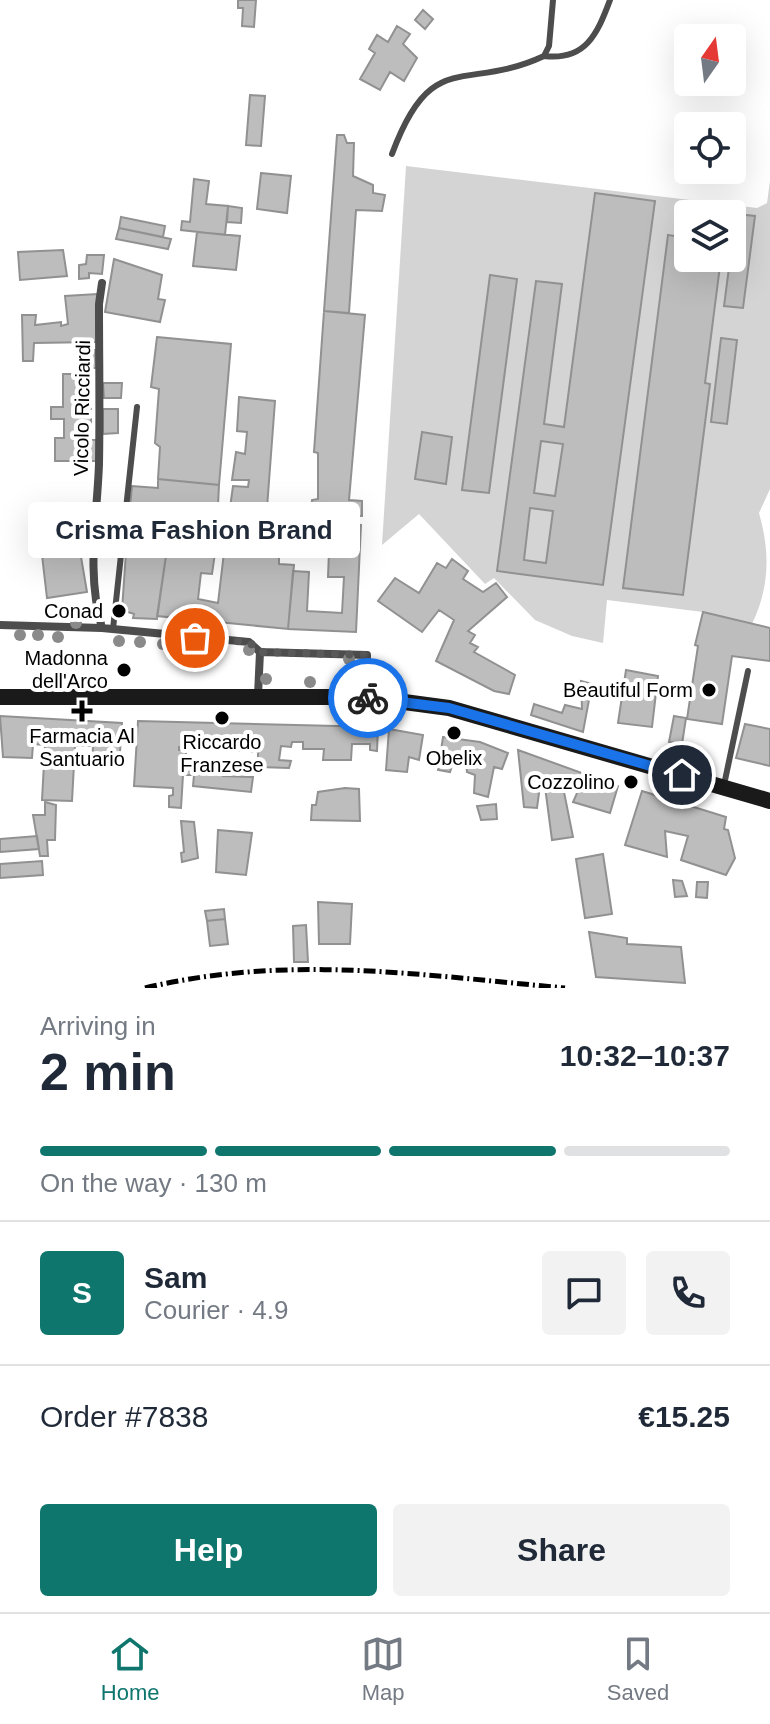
<!DOCTYPE html>
<html lang="en">
<head>
<meta charset="utf-8">
<style>
  body { margin:0; font-family:Helvetica,sans-serif; background:#f2f2f3; color:#1f2937; height:100vh; display:flex; flex-direction:column; font-size:30px; white-space:nowrap }
  * { box-sizing:border-box; margin:0 }
  p { font-size:26px; color:#747a83 }
  .icon { flex:none; width:44px; height:44px; fill:none; stroke:currentColor; stroke-width:2; stroke-linecap:round; stroke-linejoin:round }
  .map { position:relative; height:988px; overflow:hidden }
  .panel { display:flex; flex-direction:column; background:#fff; flex:1 }
  .panel>* { flex:none }
  .needle { width:52px; rotate:14deg }
  .tools { position:absolute; left:674px; top:24px; display:grid; gap:16px }
  .tools a { display:grid; place-items:center; width:72px; height:72px; border-radius:8px; background:#fff; box-shadow:0 8px 32px #0002; font-size:40px }
  .pin { position:absolute; display:grid; place-items:center; width:68px; height:68px; color:#fff; margin:-34px; border:4px solid #fff; border-radius:50%; box-shadow:0 2px 8px #0007 }
  .courier { position:absolute; display:grid; place-items:center; width:80px; height:80px; margin:-40px; border:6px solid #1a73e8; border-radius:50%; background:#fff; color:#222; box-shadow:0 2px 10px #0007 }
  .bubble { position:absolute; height:56px; border-radius:8px; background:#fff; box-shadow:0 8px 32px #0002; font-size:26px; font-weight:600; line-height:56px; text-align:center }
  .overview em { font-style:normal; font-weight:600 }
  .overview div { display:flex; flex-direction:column-reverse }
  .overview { display:flex; align-items:center; justify-content:space-between; height:136px; padding:0 40px }
  h1 { font-size:52px; font-weight:600; line-height:60px }
  .bar { display:grid; grid-template-columns:repeat(4,1fr); gap:12px 8px; align-content:center; height:96px; padding:0 40px }
  .bar i { height:10px; border-radius:6px; background:#e0e1e3 }
  .bar .selected { background:#0f766e }
  .bar p { grid-column:span 4 }
  .line { display:flex; align-items:center; gap:20px; padding:0 40px; border-top:2px solid #e0e1e3 }
  .line div { flex:1 }
  .round { display:grid; place-items:center; flex:none; width:84px; height:84px; border-radius:8px; background:#f2f2f3 }
  .cta { display:flex; gap:16px; margin-top:auto; padding:16px 40px }
  .cta a { flex:1; height:92px; border-radius:8px; background:#0f766e; color:#fff; font-size:32px; font-weight:600; line-height:92px; text-align:center }
  .cta a+a { background:#f2f2f3; color:#1f2937 }
  .dock { display:flex; justify-content:space-around; align-items:center; height:112px; border-top:2px solid #e0e1e3; background:#fff; font-size:22px; color:#747a83 }
  .dock a { display:grid; justify-items:center; gap:4px }
  .dock .selected { color:#0f766e }
  .map>svg:first-child { display:block }
  .green { fill:#d4d4d4; fill-rule:evenodd }
  .building { fill:#bdbdbd; stroke:#919191; stroke-width:2; fill-rule:evenodd }
  .lines { fill:none; stroke-linecap:round; stroke-linejoin:round }
  .service { stroke:#4d4d4d; stroke-width:6 }
  .minor { stroke:#4d4d4d; stroke-width:8 }
  .secondary { stroke:#1a1a1a; stroke-width:16 }
  .rail { stroke:#000; stroke-width:5; stroke-dasharray:12 4 2 4; stroke-linecap:butt }
  .tree { fill:#8a8a8a }
  .done { stroke:#595959; stroke-width:8; stroke-dasharray:0 14.4 }
  .route { stroke:#1a73e8; stroke-width:10 }
  .poi-dot { fill:#000; stroke:#fff; stroke-width:3 }
  .labels { text-anchor:middle; stroke-width:8; stroke-linejoin:round; paint-order:stroke }
  .street-label { font-size:20px; fill:#000; stroke:#fff }
  .poi-label { font-size:20px; fill:#000; stroke:#fff; text-anchor:end }
</style>
</head>
<body>
<div class="map">
<svg width="770" height="988" viewBox="0 0 770 988">
  <rect width="100%" height="100%" fill="#fff"/>
  <!-- green -->
  <path class="green" d="M406,166l351,42 10,-5 3,-22v308l-11,24c11,38 11,74 -7,111l-49,-12 -96,-12 -4,43 -31,-7 -37,-16 -41,-42 -9,6 -66,-70 -37,31zM688,214h44v44h-44z"/>
  <!-- building -->
  <path class="building" d="M238,0h18l-2,27 -12,-1 1,-18h-5z
    M423,10l10,9 -8,10 -10,-9z
    M397,26l13,8 -7,10 14,14 -13,23 -14,-9 -10,18 -20,-11 15,-26 -6,-4 8,-14 11,7z
    M250,95l15,1 -4,50 -15,-1z
    M337,135h7l3,8h7l-1,33 20,9v8l12,2 -3,16 -26,-1 -7,103 -25,-2z
    M261,173l30,3 -4,37 -30,-4z
    M194,179l15,2 -3,23 22,2 -3,29 -44,-5 1,-9 8,1z
    M595,193l60,8 -52,384 -106,-14 39,-290 26,3 -18,140 20,3zM541,441l22,3 -8,52 -21,-3zM530,508l23,3 -7,52 -22,-3z
    M228,206l14,2 -1,15 -14,-1z
    M736,214l19,2 -12,92 -19,-2z
    M121,217l44,9 -2,11 -44,-9z
    M119,228l52,11 -3,10 -52,-10z
    M197,232l43,4 -4,34 -43,-4z
    M668,235l20,3v20h33l-16,125 5,1 -27,211 -60,-7z
    M63,250l4,26 -47,4 -2,-28z
    M87,255h17l-2,19 -13,-1v5l-10,1v-14l7,-1z
    M114,259l48,16 -4,24 7,1 -5,22 -55,-10z
    M490,275l27,4 -28,214 -27,-3z
    M97,294l-1,48 -62,1 -1,18h-10l-1,-46h14l-1,10 26,-3v4l7,-2 -3,-28z
    M324,311l41,4 -16,185 13,1v15l-24,-1 -2,9 25,1 -5,107 -68,-3 5,-58 16,1 -2,39 35,2 2,-36h-16l1,-26 -22,1 5,-52 6,-1v-46l-4,-1z
    M157,337l74,7 -12,141 -61,-6 2,-32 -5,-4 4,-54 -8,-2z
    M721,338l16,2 -10,84 -16,-2z
    M79,350h16l1,18h-10v8h-6v17h11v47h5v21h-41v-23h9v-19h-13v-12h12v-33h13z
    M103,383h19l-1,15h-17z
    M239,397l36,4 -11,147 -39,-4 8,-58 15,1 1,-7h-17l4,-28 9,2 2,-22 -10,-1z
    M103,409h15v24l-15,1z
    M422,432l30,5 -6,47 -31,-5z
    M158,479l61,6 -3,61 -89,-8 5,-52 26,2z
    M127,538l41,4 -11,77 -24,-1 1,-4 -12,-4z
    M168,542l48,4 -4,28 -11,-1 -3,26 20,4 7,-59 54,6v14l15,1 -6,64 -131,-13z
    M80,551l7,41 -40,6 -5,-43z
    M452,559l16,12 -5,8 20,13 13,-9 11,14 -39,34 7,4 -5,8 8,4 -4,5 41,23 -6,19 -15,-3 -58,-30 18,-41 -15,-10 -17,22 -44,-31 17,-23 24,15 18,-30 9,5z
    M703,612l67,16v33l-38,-5 -10,68 -35,-5 11,-73 -3,-1z
    M626,670l32,6 -6,51 -34,-4z
    M581,681l11,3 -9,48 -52,-17 3,-11 28,9 3,-8 17,4z
    M0,716l122,7 -3,43 -27,-1 1,-19h-18l-3,55 -30,-1 3,-55 -12,-1 -1,14 -29,-1z
    M674,716l12,2 -4,26 -13,-2z
    M138,721l240,6 -1,24 -7,-1v-6h-18l-1,16h-28l1,-11h-21v-7h-11l-1,5 -10,-1 -2,14 12,1 -2,7 -31,-1v-15l-79,-5v3h7v10l10,1 -1,13h19l1,-3 9,1 -1,4 30,1 -2,15 -58,-6 1,-11h-11l-2,33 -12,-1v-11l4,-1v-7l-39,-2z
    M745,724l25,5v37l-34,-8z
    M389,729l34,6 -4,25 -10,-3 -2,15 -21,-2z
    M443,737l37,5 28,11 -6,16 -8,-2 -6,30 -14,-4 1,-18 -8,-3 -1,-9h-13l-3,9 -12,-2z
    M518,750l100,36 -8,27 -37,-11 5,-11 -15,-4 10,50 -21,3 -8,-61 -9,-2 -5,12 9,4 -2,15 -13,-1z
    M345,788l14,1 1,32 -49,-1 1,-15h4l2,-13z
    M642,791l84,26 -2,12 4,1 7,28 -9,17 -45,-15 7,-24 -23,-5 2,26 -42,-12z
    M45,802l11,3 -1,35h-8l1,16h-8l-7,-41h12z
    M496,804l1,15 -16,1 -4,-14z
    M181,821l13,1 4,36 -16,4 -1,-9 3,-1z
    M218,830l34,3 -6,42 -30,-3z
    M37,836l2,13 -39,3v-13z
    M603,854l9,60 -27,4 -9,-59z
    M42,861l1,14 -43,3v-14z
    M673,880l9,1 5,15 -12,1z
    M697,882h11l-1,16 -11,-1z
    M318,902l34,2 -2,40h-31z
    M224,909l1,10 -18,2 -2,-10z
    M225,919l3,25 -18,2 -3,-25z
    M306,925l2,37h-14l-1,-36z
    M589,932l38,6v6l54,3 4,36 -89,-6z"/>
  <g class="lines">
    <!-- service -->
    <path class="service" d="M544,56c41,5 53,-21 66,-56
      M392,154c40,-108 73,-61 152,-98l5,-10 4,-46
      M113,629l24,-222
      M724,785l24,-114"/>
    <!-- minor -->
    <path class="minor" d="M0,625l102,3 147,14 11,10 107,3v42
      M102,628c-16,-55 -5,-108 -3,-164 1,-53 0,-107 0,-160l3,-21
      M258,695l2,-43"/>
    <!-- secondary -->
    <path class="secondary" d="M0,697h367l82,11 321,93"/>
    <!-- rail -->
    <path class="rail" d="M145,988c142,-34 276,-13 420,0"/>
  </g>
  <!-- trees -->
  <g class="tree">
    <circle cx="76" cy="623" r="6"/>
    <circle cx="20" cy="635" r="6"/>
    <circle cx="38" cy="635" r="6"/>
    <circle cx="58" cy="637" r="6"/>
    <circle cx="119" cy="641" r="6"/>
    <circle cx="140" cy="642" r="6"/>
    <circle cx="163" cy="644" r="6"/>
    <circle cx="249" cy="650" r="6"/>
    <circle cx="349" cy="659" r="6"/>
    <circle cx="266" cy="679" r="6"/>
    <circle cx="344" cy="679" r="6"/>
    <circle cx="310" cy="682" r="6"/>
  </g>
  <g class="lines">
    <!-- done -->
    <path class="done" d="M195,638l54,4 11,10 107,3 1,43"/>
    <!-- route -->
    <path class="route" d="M368,698l81,10 233,67"/>
  </g>
  <!-- markers -->
  <g class="poi-dot">
    <circle cx="119" cy="611" r="8"/>
    <circle cx="124" cy="670" r="8"/>
    <circle cx="709" cy="690" r="8"/>
    <path d="M78 699h8v8h8v8h-8v8h-8v-8h-8v-8h8z"/>
    <circle cx="222" cy="718" r="8"/>
    <circle cx="454" cy="733" r="8"/>
    <circle cx="631" cy="782" r="8"/>
  </g>
  <g class="labels">
    <!-- street labels -->
    <g class="street-label">
      <text transform="translate(82 408) rotate(-89)" y="7">Vicolo Ricciardi</text>
    </g>
    <!-- poi labels -->
    <g class="poi-label">
      <text x="103" y="618">Conad</text>
      <text x="108" y="665">Madonna<tspan x="108" dy="23">dell'Arco</tspan></text>
      <text x="693" y="697">Beautiful Form</text>
      <text x="82" y="743" text-anchor="middle">Farmacia Al<tspan x="82" dy="23">Santuario</tspan></text>
      <text x="222" y="749" text-anchor="middle">Riccardo<tspan x="222" dy="23">Franzese</tspan></text>
      <text x="454" y="765" text-anchor="middle">Obelix</text>
      <text x="615" y="789">Cozzolino</text>
    </g>
  </g>
</svg>
<div class="tools">
<a><svg class="needle" viewBox="-14 -14 28 28"><path d="M0-13l5 13h-10z" fill="#e53935"/><path d="M0 13l5-13h-10z" fill="#747a83"/></svg></a>
<a><svg class="icon" aria-label="locate" viewBox="0 0 24 24"><circle cx="12" cy="12" r="6"/><path d="M12 2v4M12 18v4M2 12h4M18 12h4"/></svg></a>
<a><svg class="icon" aria-label="layers" viewBox="0 0 24 24"><path d="M12 4l9 5-9 5-9-5zM3 14l9 5 9-5"/></svg></a>
</div>
<div class="pin" style="left:195px;top:638px;background:#ea580c"><svg class="icon" aria-label="bag" viewBox="0 0 24 24"><path d="M5 8h14l-1 12H6zM9 8a3 3 0 0 1 6 0"/></svg></div>
<div class="pin" style="left:682px;top:775px;background:#1f2937"><svg class="icon" aria-label="home" viewBox="0 0 24 24"><path d="M3 11l9-7 9 7M6 9v11h12V9"/></svg></div>
<div class="courier" style="left:368px;top:698px"><svg class="icon" aria-label="bike" viewBox="0 0 24 24"><circle cx="6" cy="16" r="4"/><circle cx="18" cy="16" r="4"/><path d="M6 16l4-8h5l3 8M10 8l3 8H6M13 5h3"/></svg></div>
<div class="bubble" style="left:28px;top:502px;width:332px">Crisma Fashion Brand</div>
</div>
<section class="panel">
<div class="overview"><div><h1>2 min</h1><p>Arriving in</p></div><em>10:32–10:37</em></div>
<div class="bar"><i class="selected"></i><i class="selected"></i><i class="selected"></i><i></i><p>On the way · 130 m</p></div>
<div class="line" style="height:144px"><b class="round" style="background:#0f766e;color:#fff">S</b><div><b>Sam</b><p>Courier · 4.9</p></div><a class="round"><svg class="icon" aria-label="chat" viewBox="0 0 24 24"><path d="M4 5h16v11H9l-5 4z"/></svg></a><a class="round"><svg class="icon" aria-label="phone" viewBox="0 0 24 24"><path d="M5 4h4l2 5-3 2q2 4 5 5l2-3 5 2v4C11 20 4 13 5 4z"/></svg></a></div>
<div class="line" style="height:104px"><div>Order #7838</div><b>€15.25</b></div>
<div class="cta"><a>Help</a><a>Share</a></div>
</section>
<nav class="dock">
<a class="selected"><svg class="icon" aria-label="home" viewBox="0 0 24 24"><path d="M3 11l9-7 9 7M6 9v11h12V9"/></svg>Home</a>
<a><svg class="icon" aria-label="map" viewBox="0 0 24 24"><path d="M3 6l6-2 6 2 6-2v14l-6 2-6-2-6 2zM9 4v14M15 6v14"/></svg>Map</a>
<a><svg class="icon" aria-label="saved" viewBox="0 0 24 24"><path d="M7 4h10v16l-5-4-5 4z"/></svg>Saved</a>
</nav>
</body>
</html>
